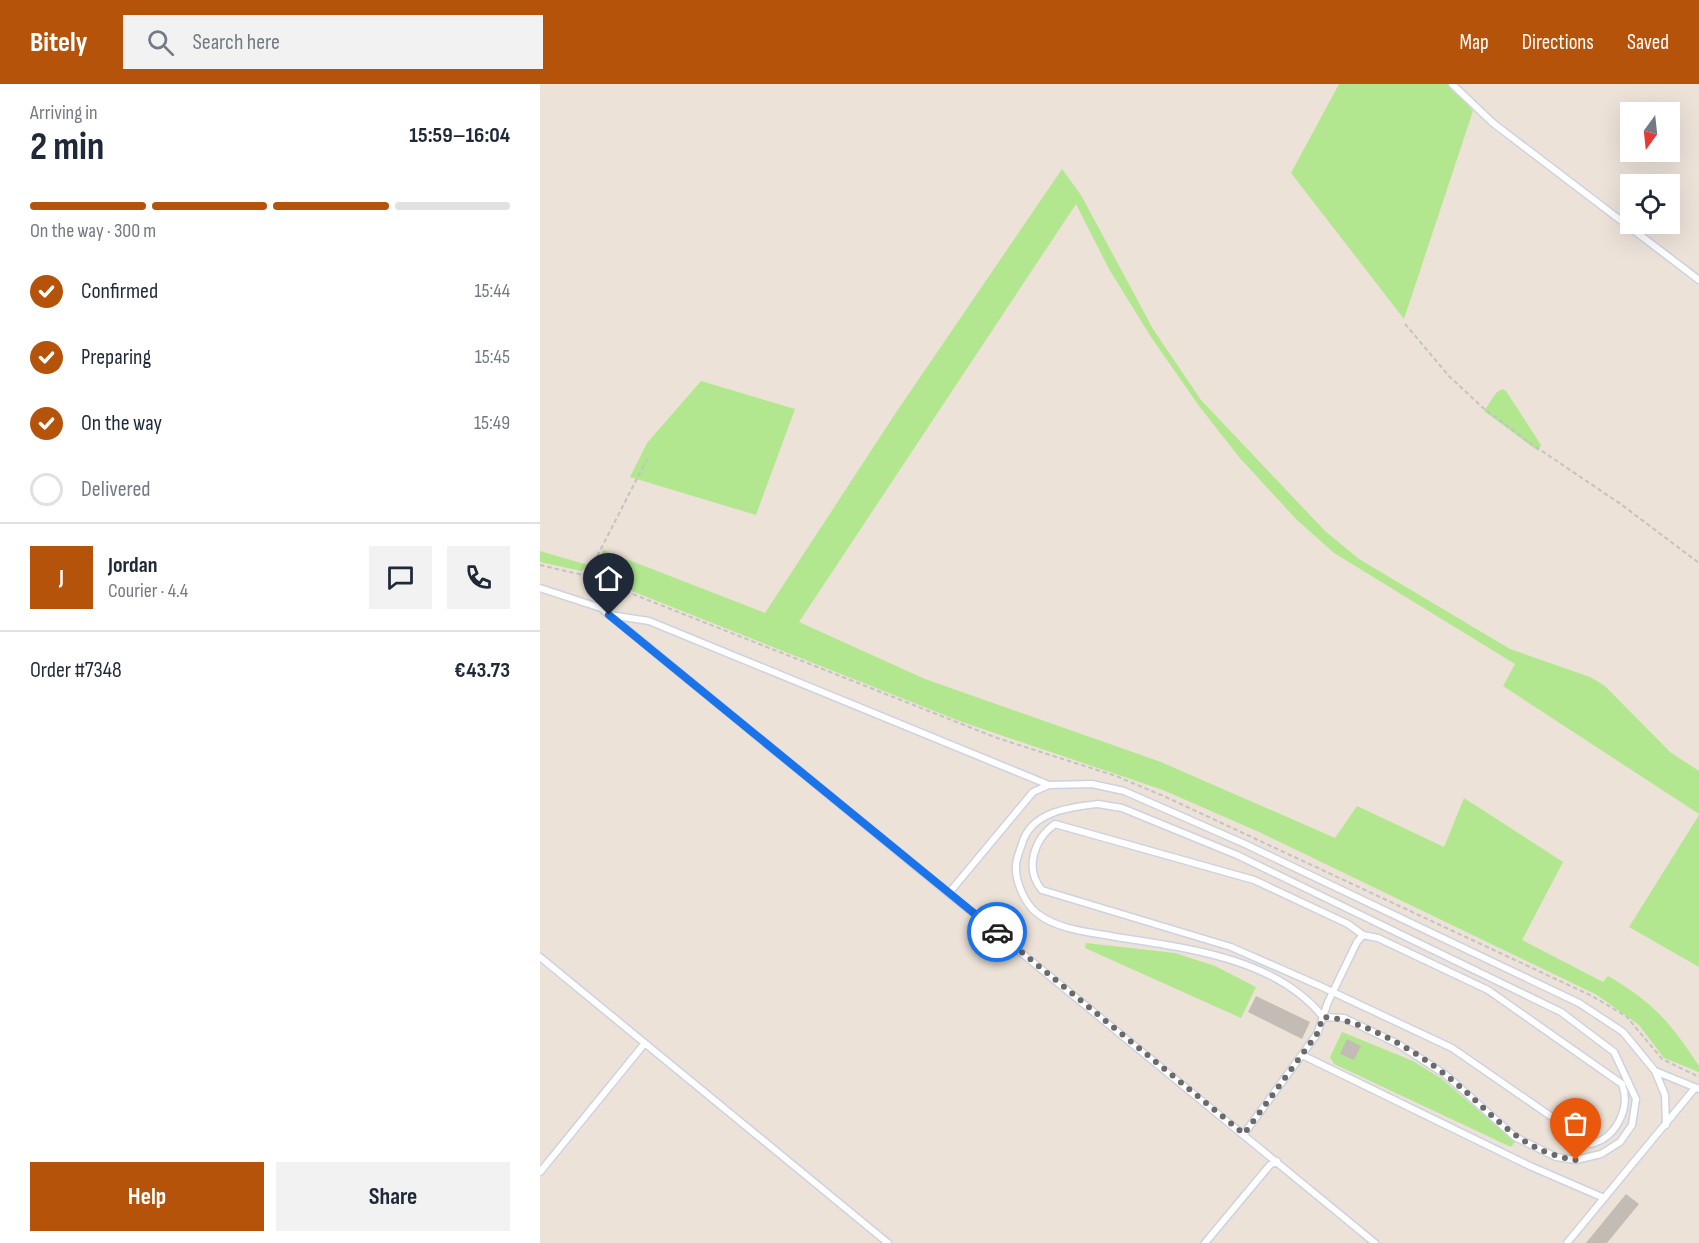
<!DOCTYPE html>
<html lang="en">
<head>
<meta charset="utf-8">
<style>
  body { margin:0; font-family:"Sofia Sans Condensed",sans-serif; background:#f2f2f3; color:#1f2937; height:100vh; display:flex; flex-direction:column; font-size:22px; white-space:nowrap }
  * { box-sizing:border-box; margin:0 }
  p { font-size:20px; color:#747a83 }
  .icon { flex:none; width:33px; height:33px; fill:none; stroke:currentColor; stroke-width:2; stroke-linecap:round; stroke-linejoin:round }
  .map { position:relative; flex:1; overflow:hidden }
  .side { display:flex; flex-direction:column; background:#fff; width:540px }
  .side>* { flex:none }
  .needle { width:39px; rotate:195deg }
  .controls { position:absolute; left:1080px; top:18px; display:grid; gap:12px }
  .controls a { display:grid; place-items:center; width:60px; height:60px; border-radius:0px; background:#fff; box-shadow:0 6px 24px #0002; font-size:30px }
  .pin { position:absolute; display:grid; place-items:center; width:51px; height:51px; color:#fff; margin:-62px -26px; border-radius:50% 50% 50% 0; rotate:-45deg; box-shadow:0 0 6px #0007 }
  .pin .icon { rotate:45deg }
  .courier { position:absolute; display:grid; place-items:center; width:60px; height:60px; margin:-30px; border:4px solid #1a73e8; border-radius:50%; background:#fff; color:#222; box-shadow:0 2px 8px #0007 }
  .overview em { font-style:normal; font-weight:700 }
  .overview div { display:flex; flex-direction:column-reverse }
  .overview { display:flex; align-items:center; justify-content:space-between; height:102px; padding:0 30px }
  h1 { font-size:39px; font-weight:700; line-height:45px }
  .bar { display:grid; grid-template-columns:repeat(4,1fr); gap:9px 6px; align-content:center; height:72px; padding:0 30px }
  .bar i { height:8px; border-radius:4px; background:#e0e1e3 }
  .bar .on { background:#b45309 }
  .bar p { grid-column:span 4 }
  .line { display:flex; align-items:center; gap:15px; padding:0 30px; border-top:2px solid #e0e1e3 }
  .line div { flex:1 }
  .round { display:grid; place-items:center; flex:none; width:63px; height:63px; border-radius:0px; background:#f2f2f3 }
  ol { padding:0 30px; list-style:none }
  li { display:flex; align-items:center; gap:18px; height:66px }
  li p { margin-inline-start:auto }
  li .icon { padding:6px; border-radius:50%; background:#b45309; color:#fff; stroke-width:4 }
  li:last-child { color:#747a83 }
  li i { width:33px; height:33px; border:3px solid #e0e1e3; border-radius:50% }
  .action { display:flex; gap:12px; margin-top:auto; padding:12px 30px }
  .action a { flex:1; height:69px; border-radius:0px; background:#b45309; color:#fff; font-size:24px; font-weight:700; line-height:69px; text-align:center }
  .action a+a { background:#f2f2f3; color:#1f2937 }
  header { display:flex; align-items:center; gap:36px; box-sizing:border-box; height:84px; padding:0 30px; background:#b45309; color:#fff }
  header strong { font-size:28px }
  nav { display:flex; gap:33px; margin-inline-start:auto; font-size:21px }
  .search { width:420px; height:54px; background:#f2f2f3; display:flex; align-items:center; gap:15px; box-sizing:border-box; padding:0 21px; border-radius:0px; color:#747a83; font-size:22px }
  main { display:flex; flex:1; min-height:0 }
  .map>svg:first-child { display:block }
  .green { fill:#b2e78f }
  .building { fill:#c3bcb5 }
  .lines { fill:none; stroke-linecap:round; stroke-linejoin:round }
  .lane-casing { stroke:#cdd2e2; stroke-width:9 }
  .path { stroke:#c3c3c3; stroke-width:2; stroke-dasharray:4.5 3; stroke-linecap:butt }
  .lane { stroke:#fff; stroke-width:6 }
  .done { stroke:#6d6966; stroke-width:6; stroke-dasharray:0 10.8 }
  .route { stroke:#1a73e8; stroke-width:8 }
</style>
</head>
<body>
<header>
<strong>Bitely</strong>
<div class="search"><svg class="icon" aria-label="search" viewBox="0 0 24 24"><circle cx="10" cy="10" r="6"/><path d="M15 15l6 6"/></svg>Search here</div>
<nav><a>Map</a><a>Directions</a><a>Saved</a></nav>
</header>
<main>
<section class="side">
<div class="overview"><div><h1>2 min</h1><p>Arriving in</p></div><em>15:59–16:04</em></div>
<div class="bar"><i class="on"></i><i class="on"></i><i class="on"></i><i></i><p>On the way · 300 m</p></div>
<ol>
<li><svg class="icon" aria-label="check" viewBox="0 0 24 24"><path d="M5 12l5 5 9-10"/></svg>Confirmed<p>15:44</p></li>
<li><svg class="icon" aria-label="check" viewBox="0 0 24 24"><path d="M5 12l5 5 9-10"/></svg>Preparing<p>15:45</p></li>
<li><svg class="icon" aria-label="check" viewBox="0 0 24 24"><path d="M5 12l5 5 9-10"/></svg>On the way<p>15:49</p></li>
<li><i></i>Delivered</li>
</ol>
<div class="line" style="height:108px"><b class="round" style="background:#b45309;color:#fff">J</b><div><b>Jordan</b><p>Courier · 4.4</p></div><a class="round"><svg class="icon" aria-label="chat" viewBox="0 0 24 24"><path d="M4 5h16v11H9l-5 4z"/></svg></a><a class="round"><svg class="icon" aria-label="phone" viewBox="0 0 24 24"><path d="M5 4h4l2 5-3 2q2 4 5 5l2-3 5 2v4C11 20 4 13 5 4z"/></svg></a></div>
<div class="line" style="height:78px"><div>Order #7348</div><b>€43.73</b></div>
<div class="action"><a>Help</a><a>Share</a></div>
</section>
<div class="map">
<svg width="1159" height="1159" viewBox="0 0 1159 1159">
  <rect width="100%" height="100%" fill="#ece2d8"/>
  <!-- green -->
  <path class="green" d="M799,0h110l24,27 -69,208 -113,-146z
    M522,85l19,26 72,134 48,71 124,131 34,28 151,90 80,28 15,9 65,66 29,19v43l-196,-128 12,-22 -181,-111 -38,-34 -57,-62 -40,-51 -48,-69 -42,-68 -33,-65 -277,418 126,57 236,83 174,76 22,-32 87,41 20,-49 99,64 -41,78 81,42 5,-6c46,27 62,46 91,90v6l-35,-14 -25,-33 -42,-30 -338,-163 -96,-42 -201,-68 -368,-146 9,-26 162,63 130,-199z
    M161,297l94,28 -39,106 -126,-38 17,-34z
    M962,305l4,2 35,54 -3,6 -54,-40 12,-18z
    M0,467l48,14 -7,6 -41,-9z
    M1159,731v152l-70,-40z
    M546,859l89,10 40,13 41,21 -15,31 -156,-70z
    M802,948l71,29 29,18 73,63 -4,5 -177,-83 -4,-7z"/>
  <!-- building -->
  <path class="building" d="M716,912l54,26 -8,17 -54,-27z
    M807,955l14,7 -7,14 -14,-6z
    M1086,1110l13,10 -32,39h-21z"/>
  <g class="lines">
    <!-- lane casing -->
    <g class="lane-casing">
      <path id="lane" d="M912,0l41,39 206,157
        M0,504l61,20 774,635
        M70,531l39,6 400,164 -16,7 -84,101
        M509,701l43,-1 32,7 121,53 334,159 44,29 32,39 44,18
        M558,720l24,4 115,47 324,157 53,40 22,47 -4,26 -12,17 -19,12 -25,6 -20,-3 -41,-20 -69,-62 -48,-31 -54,-26 -21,-1c-47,-59 -137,-69 -207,-80 -26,-5 -57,-7 -78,-23 -13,-9 -23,-33 -22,-48 0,-7 4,-16 6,-22 9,-33 49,-37 76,-40z
        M515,740l199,56 94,44 15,11 15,3 110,52 134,94c9,24 -6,54 -31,60l-139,-96 -132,-62 -89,-39 -189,-57c-18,-21 -8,-51 13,-66z
        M0,873l348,286
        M762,971l228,111 74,32
        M1115,987l10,24 1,30
        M704,1050l73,-100 11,-32 29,-60 6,-7
        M0,1088l105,-129
        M665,1159l65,-78 7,-4
        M1027,1159l128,-155"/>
    </g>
    <!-- path -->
    <path class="path" d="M865,240l44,52 33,31 51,38 89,60 77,58
      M0,481l47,11 410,162 119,38 52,22 422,197 36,21 36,43 37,18
      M47,492l61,-119"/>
    <!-- lane -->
    <use href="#lane" class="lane"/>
  </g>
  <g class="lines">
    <!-- done -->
    <path class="done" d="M457,848l247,202 73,-100 6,-17c39,2 93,34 124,59 44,34 69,75 129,84"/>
    <!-- route -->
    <path class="route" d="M69,531l388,317"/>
  </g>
</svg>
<div class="controls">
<a><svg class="needle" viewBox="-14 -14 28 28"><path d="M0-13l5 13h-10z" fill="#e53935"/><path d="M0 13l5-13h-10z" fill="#747a83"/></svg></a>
<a><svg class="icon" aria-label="locate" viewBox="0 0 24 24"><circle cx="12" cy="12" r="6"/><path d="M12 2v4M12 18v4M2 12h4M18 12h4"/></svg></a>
</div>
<div class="pin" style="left:1036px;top:1076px;background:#ea580c"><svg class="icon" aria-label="bag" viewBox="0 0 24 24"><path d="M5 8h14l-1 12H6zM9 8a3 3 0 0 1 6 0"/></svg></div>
<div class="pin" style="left:69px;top:531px;background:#1f2937"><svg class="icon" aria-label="home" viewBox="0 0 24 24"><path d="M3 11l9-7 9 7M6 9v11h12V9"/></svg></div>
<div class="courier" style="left:457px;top:848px"><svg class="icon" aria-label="car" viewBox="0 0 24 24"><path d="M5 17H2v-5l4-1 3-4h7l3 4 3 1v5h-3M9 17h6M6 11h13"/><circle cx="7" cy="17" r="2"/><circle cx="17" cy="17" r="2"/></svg></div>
</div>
</main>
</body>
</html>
